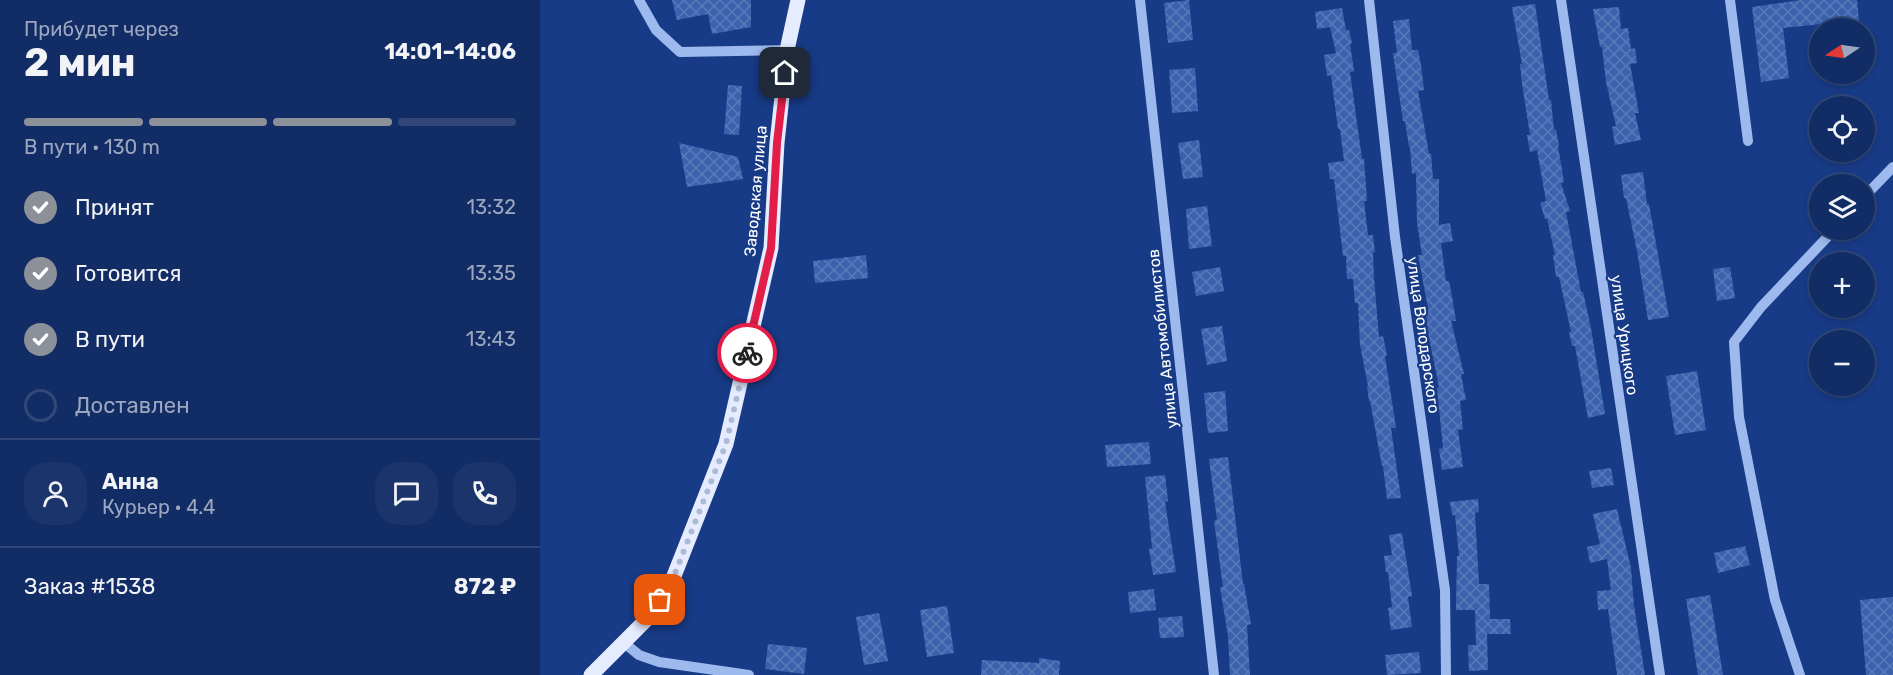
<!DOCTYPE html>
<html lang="ru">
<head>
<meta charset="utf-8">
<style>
  body { margin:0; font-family:Rubik,sans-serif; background:#1b346b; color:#f1f3f6; height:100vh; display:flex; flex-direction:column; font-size:22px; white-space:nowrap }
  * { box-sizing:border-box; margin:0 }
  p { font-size:20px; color:#9ca7bf }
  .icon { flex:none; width:33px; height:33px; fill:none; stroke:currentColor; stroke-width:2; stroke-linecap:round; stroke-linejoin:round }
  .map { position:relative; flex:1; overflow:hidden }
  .side { display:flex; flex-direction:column; background:#122c65; width:540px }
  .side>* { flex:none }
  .needle { width:39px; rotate:257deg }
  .controls { position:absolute; left:1269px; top:18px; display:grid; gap:12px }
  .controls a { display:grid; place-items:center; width:66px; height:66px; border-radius:50%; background:#122c65; box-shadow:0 3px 9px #0003,0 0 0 2px #314879; font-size:30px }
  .pin { position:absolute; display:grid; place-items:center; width:51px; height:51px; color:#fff; margin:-26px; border-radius:12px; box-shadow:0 3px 9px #0006 }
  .courier { position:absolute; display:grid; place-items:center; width:60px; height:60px; margin:-30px; border:4px solid #e11d48; border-radius:50%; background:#fff; color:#222; box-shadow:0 2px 8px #0007 }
  .summary em { font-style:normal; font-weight:700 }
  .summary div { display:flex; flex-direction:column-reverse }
  .summary { display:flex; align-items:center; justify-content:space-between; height:102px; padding:0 24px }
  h1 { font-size:39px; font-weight:700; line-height:45px }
  .bar { display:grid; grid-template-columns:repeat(4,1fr); gap:9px 6px; align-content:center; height:72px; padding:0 24px }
  .bar i { height:8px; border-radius:4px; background:#314879 }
  .bar .on { background:#8c9099 }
  .bar p { grid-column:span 4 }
  .line { display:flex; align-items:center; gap:15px; padding:0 24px; border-top:2px solid #314879 }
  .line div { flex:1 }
  .round { display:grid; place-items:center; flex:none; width:63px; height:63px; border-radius:24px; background:#1b346b }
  ol { padding:0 24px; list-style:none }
  li { display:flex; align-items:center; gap:18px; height:66px }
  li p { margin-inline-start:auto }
  li .icon { padding:6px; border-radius:50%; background:#8c9099; color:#fff; stroke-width:4 }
  li:last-child { color:#9ca7bf }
  li i { width:33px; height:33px; border:3px solid #314879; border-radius:50% }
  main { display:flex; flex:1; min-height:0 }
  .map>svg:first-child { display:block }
  .building { fill:url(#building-cross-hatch) }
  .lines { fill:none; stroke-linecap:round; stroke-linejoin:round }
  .minor { stroke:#9eb9ed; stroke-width:10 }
  .major { stroke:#e5ecff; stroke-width:15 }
  .done { stroke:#aebad5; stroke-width:6; stroke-dasharray:0 10.8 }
  .route { stroke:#e11d48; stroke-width:8 }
  .labels { text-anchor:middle; stroke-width:4.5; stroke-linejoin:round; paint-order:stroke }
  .street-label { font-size:16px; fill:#fff; stroke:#183b87 }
</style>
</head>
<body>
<main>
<section class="side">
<div class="summary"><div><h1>2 мин</h1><p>Прибудет через</p></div><em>14:01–14:06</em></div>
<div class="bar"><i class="on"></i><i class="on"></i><i class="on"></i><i></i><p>В пути · 130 m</p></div>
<ol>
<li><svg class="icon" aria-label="check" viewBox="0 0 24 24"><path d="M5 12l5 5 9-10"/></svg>Принят<p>13:32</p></li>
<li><svg class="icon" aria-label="check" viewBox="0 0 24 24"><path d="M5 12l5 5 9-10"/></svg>Готовится<p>13:35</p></li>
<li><svg class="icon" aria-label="check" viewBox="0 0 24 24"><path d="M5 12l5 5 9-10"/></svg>В пути<p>13:43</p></li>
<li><i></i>Доставлен</li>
</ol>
<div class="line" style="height:108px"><a class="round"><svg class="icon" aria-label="person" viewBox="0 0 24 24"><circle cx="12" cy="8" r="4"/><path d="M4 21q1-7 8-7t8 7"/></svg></a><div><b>Анна</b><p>Курьер · 4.4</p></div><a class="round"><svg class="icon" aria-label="chat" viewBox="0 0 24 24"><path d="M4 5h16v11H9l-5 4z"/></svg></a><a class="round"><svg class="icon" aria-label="phone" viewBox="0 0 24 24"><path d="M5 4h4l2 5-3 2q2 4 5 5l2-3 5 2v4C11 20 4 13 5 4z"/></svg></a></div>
<div class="line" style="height:78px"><div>Заказ #1538</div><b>872 ₽</b></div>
</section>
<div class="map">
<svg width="1353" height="675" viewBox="0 0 1353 675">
  <defs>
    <pattern id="building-cross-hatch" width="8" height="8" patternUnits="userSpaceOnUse" patternTransform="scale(1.5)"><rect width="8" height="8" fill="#3c62ae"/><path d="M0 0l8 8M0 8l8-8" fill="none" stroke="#597aba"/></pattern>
  </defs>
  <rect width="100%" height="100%" fill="#183b87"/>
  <!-- building -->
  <path class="building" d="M132,0h79v27l-39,7 -4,-20 -31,6z
    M649,0l4,40 -25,3 -4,-40z
    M1261,0h56l2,20 -76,8 6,50 -28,4 -9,-75z
    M995,4l14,96h2l3,30 2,-1 3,17h-1l6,36 -3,1 9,28 -4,1 15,80h2l8,36 14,86 -17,4 -13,-72h-3l-3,-14h2l-12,-55h-3l-3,-22h2l-8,-37 -2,1 -5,-16 6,-2 -9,-51 -7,2 -3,-17h3l-8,-51 -2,-20h2l-10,-57z
    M1079,7l2,22 7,-1 3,21 4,-1 2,15 -7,1 9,49h-4l6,27 -26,5 -3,-18 4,-1 -10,-44 -4,-35h-2l-7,-38z
    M802,8l4,22h3l3,13 -2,1 4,27 -4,1 12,87h2l3,42h-3l4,34h5l2,17 -2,1 1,25 5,59 4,-1 4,19 -2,1 11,72h-5l10,70 -14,1 -4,-33h-1l-12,-65h-1l-2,-15h1l-8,-41 -2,-42h-3l-2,-24h-6l-1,-23h-3l-9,-77h-4l-2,-16 16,-2 -4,-32h-2l-7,-54 -4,1 -3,-21 12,-2 -6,-26 -13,2 -2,-17z
    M869,19l3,31h6l3,15 3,25 -6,1 11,63h2l2,25h6v46l11,-2 3,18 -12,2 5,38h3l3,15 4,25h-5l13,53h-3l5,26 -6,1 3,28 -5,1 5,37 -21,3 -3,-21 4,-1 -6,-60 2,-1 -10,-49 -4,-30h3l-10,-53h4l-5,-32 -1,-50 -4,1 -2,-27h-1l-4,-26h-2l-10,-68h4l-4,-32z
    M655,68l3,43 -26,2 -3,-43z
    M188,85l14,1 -3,49 -15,-1z
    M659,140l4,37 -20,2 -5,-36z
    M139,143l59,14 5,22 -56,8z
    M1103,172l4,32h2l20,113 -21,3 -11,-69 -11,-53h-2l-3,-23z
    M667,206l5,40 -23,3 -3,-40z
    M326,255l2,23 -53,5 -2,-22z
    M680,267l4,24 -28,5 -4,-24z
    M1190,267l5,31 -18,3 -4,-32z
    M682,326l5,35 -20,4 -6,-36z
    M1157,371l9,59 -31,5 -9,-59z
    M685,391l3,40 -20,2 -4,-40z
    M609,442l2,22 -44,3 -2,-22z
    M688,457l15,127h1l7,40 -4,1 3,50h-20l-2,-39 -8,-49h3l-9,-66 3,-1 -8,-61z
    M1071,468l3,17 -22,3 -3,-17z
    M625,475l3,26 -3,1 11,70 -23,3 -4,-26 3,-1 -7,-71z
    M938,499l1,13 -4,1 4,71h10l1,35h20l1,15h-24l1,36 -19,1 -1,-26h8l-1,-35h-19l1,-54h2l-4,-41h-3l-2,-13z
    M1077,509l14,59 3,38 11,69h-28l-9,-66 -10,1 -1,-19 14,-1 -4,-31 -17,4 -3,-16 13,-3 -7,-30z
    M862,533l10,63 -4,1 4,30 -21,3 -3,-22 4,-1 -4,-35h-2l-2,-16 8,-1 -3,-20z
    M1205,546l5,19 -32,8 -4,-20z
    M614,589l2,21 -26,3 -2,-21z
    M1170,595l13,80h-25l-12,-76z
    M1353,597v78h-27l-6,-75z
    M407,606l7,47 -27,4 -7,-47z
    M339,613l9,48 -24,4 -8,-48z
    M642,616l2,21 -24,1 -2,-20z
    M228,644l39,4 -3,26 -39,-5z
    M879,652l2,21 -34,2 -2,-20z
    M499,658l21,3 -1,14h-78l1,-15 57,3z"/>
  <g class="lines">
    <!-- minor -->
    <path class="minor" d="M99,0l17,30 24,22 107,-2
      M600,0l74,675
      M829,0l26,237 50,353 1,85
      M1021,0l99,675
      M1190,0l18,141
      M1324,197l29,-30
      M83,642l16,13 20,7 90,13
      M1260,675l-25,-75 -36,-183 -5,-75 27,-35 73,-77"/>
    <!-- major -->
    <path class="major" d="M51,675l57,-57 24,-37 54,-137 45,-196 6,-105 10,-93 11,-50"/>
  </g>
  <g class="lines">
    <!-- done -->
    <path class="done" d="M120,600l12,-19 54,-137 21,-91"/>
    <!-- route -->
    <path class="route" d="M207,353l24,-105 6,-105 8,-70"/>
  </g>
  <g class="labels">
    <!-- street labels -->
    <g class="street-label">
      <text transform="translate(215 191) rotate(-85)" y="6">Заводская улица</text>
      <text transform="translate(884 335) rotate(82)" y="6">улица Володарского</text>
      <text transform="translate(1085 335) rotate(82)" y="6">улица Урицкого</text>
      <text transform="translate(622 339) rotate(-96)" y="6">улица Автомобилистов</text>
    </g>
  </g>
</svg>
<div class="controls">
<a><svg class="needle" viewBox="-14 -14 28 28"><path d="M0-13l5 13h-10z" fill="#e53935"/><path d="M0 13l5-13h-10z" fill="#9ca7bf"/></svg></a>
<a><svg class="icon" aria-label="locate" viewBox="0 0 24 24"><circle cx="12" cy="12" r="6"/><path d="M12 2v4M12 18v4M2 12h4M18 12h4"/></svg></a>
<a><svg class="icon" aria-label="layers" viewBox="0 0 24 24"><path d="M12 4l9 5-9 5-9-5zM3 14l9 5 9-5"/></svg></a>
<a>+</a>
<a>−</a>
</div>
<div class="pin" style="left:120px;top:600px;background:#ea580c"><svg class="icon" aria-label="bag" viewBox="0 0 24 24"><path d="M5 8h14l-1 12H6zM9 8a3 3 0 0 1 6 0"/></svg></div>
<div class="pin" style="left:245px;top:73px;background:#1f2937"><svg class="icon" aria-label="home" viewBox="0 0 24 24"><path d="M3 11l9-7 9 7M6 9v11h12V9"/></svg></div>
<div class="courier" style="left:207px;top:353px"><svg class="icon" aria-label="bike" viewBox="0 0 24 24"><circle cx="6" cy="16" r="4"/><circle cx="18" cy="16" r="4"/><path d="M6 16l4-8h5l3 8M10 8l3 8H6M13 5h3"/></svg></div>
</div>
</main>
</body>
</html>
